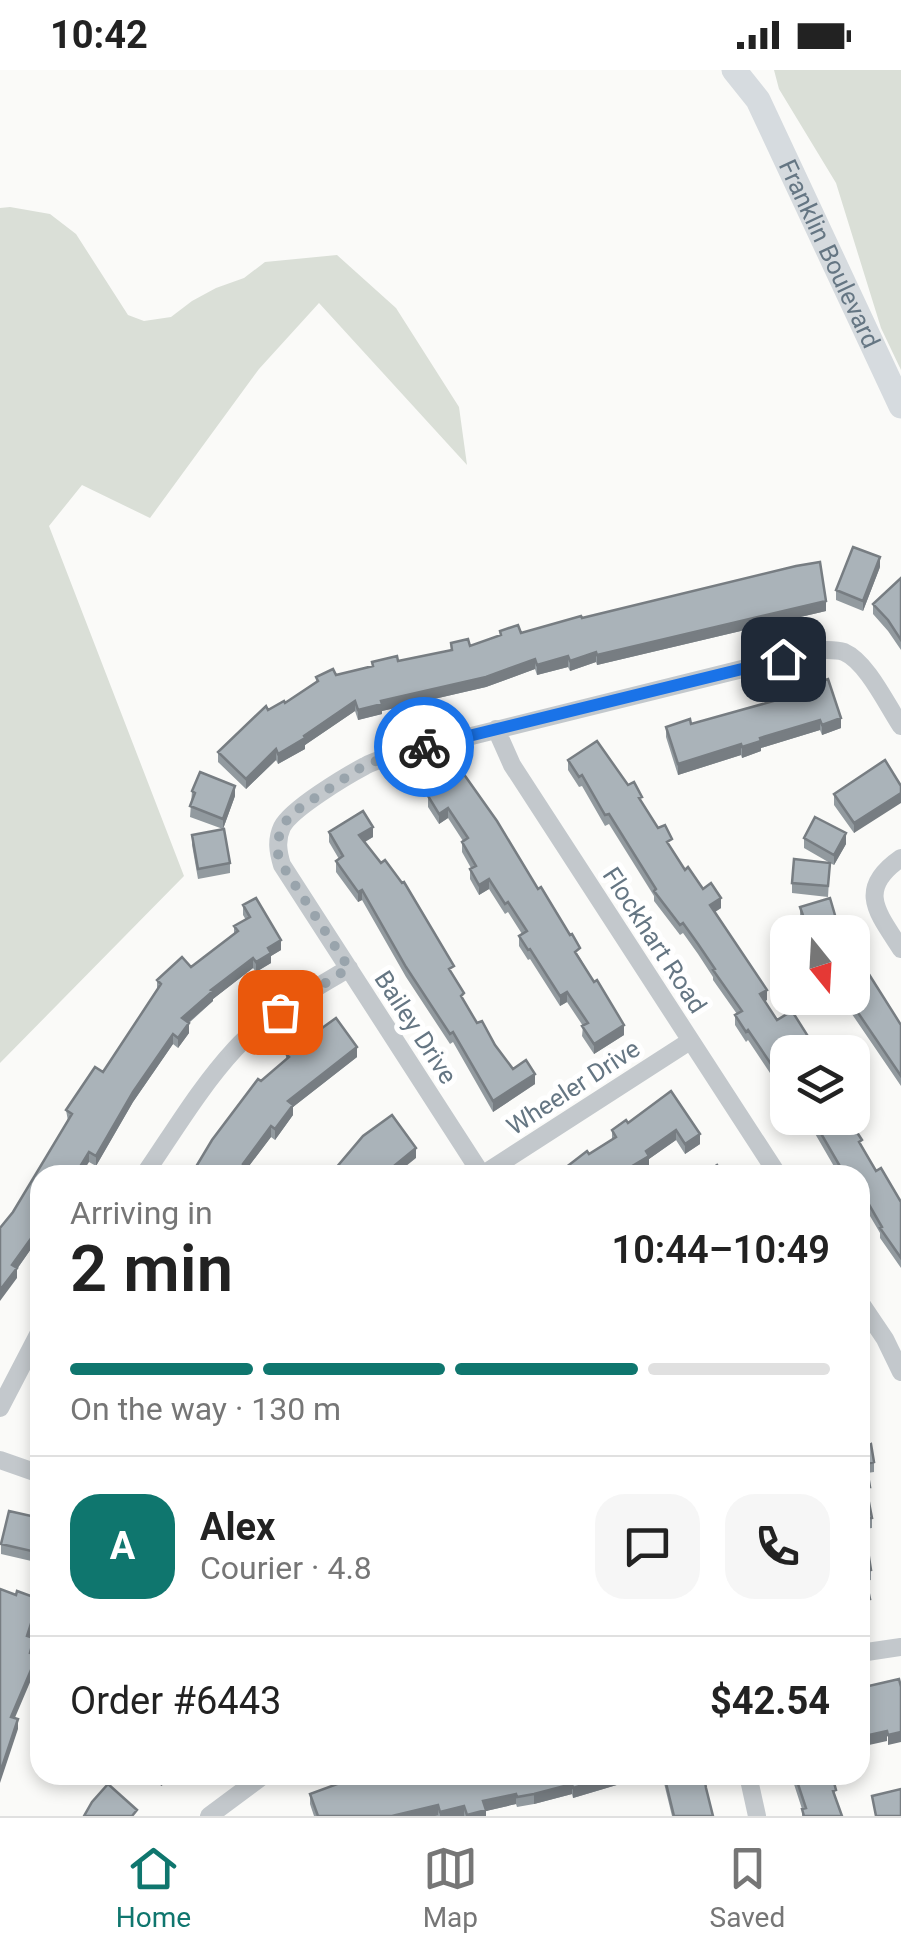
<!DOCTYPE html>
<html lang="en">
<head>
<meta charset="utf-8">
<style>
  body { margin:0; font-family:Roboto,sans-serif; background:#f6f6f6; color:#222; height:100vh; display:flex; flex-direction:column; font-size:38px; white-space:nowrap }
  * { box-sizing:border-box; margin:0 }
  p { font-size:32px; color:#767676 }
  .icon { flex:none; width:55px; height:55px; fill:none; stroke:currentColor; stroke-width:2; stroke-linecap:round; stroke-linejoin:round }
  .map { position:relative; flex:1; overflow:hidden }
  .side { position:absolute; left:30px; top:1095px; width:840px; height:620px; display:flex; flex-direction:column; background:#fff; border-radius:30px; box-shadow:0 5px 15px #0003 }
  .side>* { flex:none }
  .needle { width:65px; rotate:162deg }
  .fabs { position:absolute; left:770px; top:845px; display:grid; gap:20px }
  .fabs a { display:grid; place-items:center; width:100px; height:100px; border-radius:20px; background:#fff; box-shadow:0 5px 15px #0003; font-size:50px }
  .pin { position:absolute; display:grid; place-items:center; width:85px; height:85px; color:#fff; margin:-42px; border-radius:20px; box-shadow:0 5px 15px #0006 }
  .courier { position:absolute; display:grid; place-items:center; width:100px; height:100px; margin:-50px; border:8px solid #1a73e8; border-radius:50%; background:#fff; color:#222; box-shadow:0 2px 12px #0007 }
  .head em { font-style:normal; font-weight:600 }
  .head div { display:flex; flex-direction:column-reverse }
  .head { display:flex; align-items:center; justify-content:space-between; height:170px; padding:0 40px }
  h1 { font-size:65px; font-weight:600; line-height:75px }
  .bar { display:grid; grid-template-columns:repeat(4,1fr); gap:15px 10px; align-content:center; height:120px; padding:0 40px }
  .bar i { height:12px; border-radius:8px; background:#e0e0e0 }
  .bar .on { background:#0f766e }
  .bar p { grid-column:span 4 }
  .line { display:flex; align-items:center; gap:25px; padding:0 40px; border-top:2px solid #e0e0e0 }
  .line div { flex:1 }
  .round { display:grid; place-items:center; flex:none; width:105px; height:105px; border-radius:30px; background:#f6f6f6 }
  .status { display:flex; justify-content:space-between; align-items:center; height:70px; padding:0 50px; background:#fff; direction:ltr }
  .status svg { height:28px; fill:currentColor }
  .menu { display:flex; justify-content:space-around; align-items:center; height:140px; border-top:2px solid #e0e0e0; background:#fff; font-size:28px; color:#767676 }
  .menu a { display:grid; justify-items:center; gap:5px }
  .menu .on { color:#0f766e }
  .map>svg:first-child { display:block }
  .green { fill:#dadfd7 }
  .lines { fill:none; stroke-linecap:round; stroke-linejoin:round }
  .minor { stroke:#c3c8cc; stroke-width:18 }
  .secondary { stroke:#d6dbdf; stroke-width:25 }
  .wall { fill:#929a9f }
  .shaded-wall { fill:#777d82 }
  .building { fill:#aab3b9; stroke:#777d82; stroke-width:2.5 }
  .done { stroke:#99a4ac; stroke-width:10; stroke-dasharray:0 18 }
  .route { stroke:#1a73e8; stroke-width:12 }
  .labels { text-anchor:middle; stroke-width:10; stroke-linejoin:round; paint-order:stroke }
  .street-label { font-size:25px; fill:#657683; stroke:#fff }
</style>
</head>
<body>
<div class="status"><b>10:42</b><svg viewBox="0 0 49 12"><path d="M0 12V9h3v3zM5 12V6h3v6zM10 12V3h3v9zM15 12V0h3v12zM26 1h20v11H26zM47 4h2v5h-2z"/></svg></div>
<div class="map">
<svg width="901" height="1746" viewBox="0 0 901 1746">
  <rect width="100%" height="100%" fill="#fafaf8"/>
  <!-- green -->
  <path class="green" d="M774,0h127v300l-20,-42 -45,-145 -57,-94z
    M10,137l40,7 26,20 52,81 16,6 27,-4 21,-16 24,-13 28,-10 21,-16 72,-7 59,53 63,99 8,58 -148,-162 -60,66 -109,149 -68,-33 -33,41 135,350 -184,187v-855z"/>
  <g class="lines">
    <!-- minor -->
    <path class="minor" d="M496,659l16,36 266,410
      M901,788c-45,31 -24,54 0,91
      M144,1105c29,-42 56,-88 91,-126 31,-34 75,-57 114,-81
      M482,1105l-200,-310c-4,-13 -6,-25 0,-38 9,-18 64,-51 83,-61 9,-5 20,-8 30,-11l424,-105c9,0 17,-1 25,2 23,10 43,53 57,74
      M482,1105l208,-134
      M860,1232l25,37 16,33
      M0,1338l40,-77
      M0,1390l40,14
      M860,1583l41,-6
      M748,1705l9,41
      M209,1746l55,-41"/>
    <!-- secondary -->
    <path class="secondary" id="s1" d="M734,0l24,30 143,306"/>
  </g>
  <!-- wall -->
  <path class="wall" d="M880,497l-17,44 -27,-11v-10z
    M901,508v72l-13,-19 -15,-17v-10z
    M826,541l-229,54 -1,-3 -26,9 -2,-4 -31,8 -2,-6 -49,18 -104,24v3l-24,6 -3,-9 -50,34v4l-27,15 -2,-4 -30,29 -28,-27v-10l50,-42 17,-7 31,-21v-5l20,-2 36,-9v-4l26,-1 53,-11v-7l19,3 30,-10v-5l21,2 61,-15z
    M809,615l32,43 -19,7 -2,-5 -59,18v3l-19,7 -1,-3 -63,20 -12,-38v-10l25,-3 118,-34z
    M568,690l60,25 14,17 43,68 36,38 -6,4 52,88 -2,1 12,19 39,32h-28v48l-40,-60 -2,2 -11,-17v-10l2,-1 -24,-34v-3l-15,-23 -15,-21 -3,2 -26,-34v-5l-45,-72 -4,2 -23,-40 -3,1 -11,-17z
    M463,703l117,185 44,77 -30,19 -12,-18 1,-10 -16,-24 -7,4 -30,-47 -2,1 -9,-14v-10l3,-2 -14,-22 -3,2 -16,-25 -10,6 -9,-16v-10l1,-1 -9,-16v-10l1,-1 -15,-23 -9,6 -11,-17v-11z
    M901,716l-47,47 -20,-28v-11z
    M192,721l43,5 -12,33 -33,-12z
    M329,762l44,5 -8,5 89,134 10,26 13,21 36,46 22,15 -42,28 -40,-70 -3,2 -44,-67 -44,-77 -4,2 -22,-30v-11l3,-2 -10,-17z
    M192,765l38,28v10l-32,6 -6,-34z
    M804,768l42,6 -12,21 -4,-2 -2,34 -36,-4v-10l38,-20 -26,-15z
    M243,835l38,45 -10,6v7l-15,9 -3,-4 -40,31v2l-24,22v10l-11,15 -5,-4 -40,58 -37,64 -7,-4 -49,13v61l-23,33v9l-4,-66 55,-91 -2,-11 37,-38 54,-82v-10l34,-13 43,-33v-8l12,-6 -3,-5z
    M800,837l37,15 7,10h-39l-5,-14z
    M867,902l34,53v61l-60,-88h11z
    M286,984l71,3 -64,50v8l-18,25 -4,-3 -23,30 4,8h-58v-5l67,-89 25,-21z
    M671,1021l29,53 -15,10 -9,-14 -27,19v7l-14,9h-79l56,-36v-9l16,-7z
    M798,1048h54l11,2 -10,7 9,19 14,25 25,31v66l-21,-30v-5l-20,-34v-24h-21l-29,-50 -6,4z
    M860,1348l14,44v10l-7,1 3,14v10h-2l4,21v10l-7,1 6,41v10l-5,1 4,28 -10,3z
    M40,1448v45l-39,-9v-10z
    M155,1705h24l-18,11z
    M620,1705v9l-47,14 -1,-4 -38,10 -17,3 -1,-3 -30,7v5h-172l-4,-12v-10l50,-15z
    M662,1705h42l2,13 7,28h-41z
    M791,1705h41l4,25 6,16h-40v-7z"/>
  <!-- shaded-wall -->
  <path class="shaded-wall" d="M880,487v10l-17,44v-10z
    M826,531v10l-229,54v-10z
    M596,582v10l-26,9v-10z
    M568,586v11l-31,8v-10z
    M535,589v10l-49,18 -104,24v3l-24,6v-10l23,-9z
    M355,631v10l-50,34v4l-27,15v-10z
    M841,648v10l-19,7v-10z
    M820,650v10l-59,18v3l-19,7v-11l18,-9z
    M741,674v11l-63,20v-11z
    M276,679v11l-30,29v-10z
    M235,716v10l-12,33v-10z
    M901,723v10l-47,30v-10z
    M448,738v10l-9,6v-10z
    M373,757v10l-14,8v-10z
    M846,763v11l-12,21v-10z
    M489,809v10l-10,6v-10z
    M362,820v10l-4,2v-10z
    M721,828v10l-11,7v-10z
    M281,870v10l-10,6v7l-15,9v-10l12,-14z
    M253,888v10l-40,31v2l-31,27v-10l29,-28z
    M767,920v10l-7,4v-10z
    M567,922v10l-7,4v-10z
    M189,953v10l-11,15v-10z
    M624,955v10l-30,19v-10z
    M173,964v10l-40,58 -37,64v-10l37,-64z
    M357,977v10l-64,50v8l-18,25v-11l13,-28z
    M535,1004v10l-42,28v-11z
    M863,1040v10l-14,10v-10z
    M804,1048h6v7l-6,4z
    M271,1056v11l-28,37v-10z
    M676,1060v10l-27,19v7l-14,9h-6v-7l17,-17z
    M700,1064v10l-15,10v-10z
    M416,1078v10l-21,17h-12z
    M89,1082v10l-8,13h-6z
    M40,1156v10l-23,33v9l-17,23v-11l12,-25z
    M864,1332v11l-4,1v-10z
    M39,1529v10l-12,37v-10z
    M870,1529v10l-10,3v-11z
    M31,1600v10l-20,47v-10z
    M18,1649v10l-18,54v-10z
    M887,1661v10l-27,6v-10z
    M901,1662v10l-13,3v-10z
    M161,1705h18l-18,11z
    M616,1705h4v9l-47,14v-10z
    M572,1714v10l-38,10v-10z
    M516,1724v10l-30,7v5h-19l16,-15z
    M438,1735v10l-3,1h-43z
    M464,1736v10h-24v-4z"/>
  <!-- building -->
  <path class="building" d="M853,477l27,10 -17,44 -27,-11z
    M820,492l6,39 -229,54 -1,-3 -26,9 -2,-5 -31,9 -2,-6 -49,18 -105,24 1,3 -24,6 -3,-9 -51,35 1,2 -27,16 -2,-5 -30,30 -28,-27 48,-46 2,4 16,-9 1,2 33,-22 -2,-4 17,-8 3,6 37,-9 -1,-4 25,-6 1,5 54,-11 -1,-7 17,-4 2,7 31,-11 -1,-4 18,-6 3,8 60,-17 1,2 214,-52z
    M901,508v62l-13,-20 -15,-16z
    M828,609l13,39 -19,7 -2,-5 -60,18 1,3 -19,6 -1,-3 -63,20 -12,-37 24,-8 1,5 86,-24 33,-11 -1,-4z
    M597,671l31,44 6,-3 8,15 -3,1 19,30 7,-3 7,14 -5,3 18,28 3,-3 15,22 8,-6 10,15 -11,7 57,85 -7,4 17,26 15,-9 24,38 -5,3h-23v37l-40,-59 -2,2 -11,-17 7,-4 -29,-41 2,-1 -17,-25 -15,-21 -3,2 -26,-34 2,-2 -47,-75 -4,1 -23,-40 -3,2 -11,-17z
    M885,690l16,26v7l-47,30 -20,-29z
    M200,702l35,14 -12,33 -33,-13 5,-13 -3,-2z
    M463,703l34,48 41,68 3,-2 29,48 2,-1 8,14 -5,4 19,30 3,-2 27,45 -30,19 -12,-18 6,-3 -21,-31 -7,4 -30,-47 -2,1 -9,-14 8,-5 -19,-29 -3,2 -16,-25 -10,6 -9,-16 6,-3 -14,-24 6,-4 -20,-30 -9,6 -11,-18z
    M363,741l10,16 -14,8 22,28 4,-3 17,23 2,-1 50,84 -5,3 15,24 -3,3 16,27 5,-2 13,24 18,24 13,-9 9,14 -42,27 -40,-69 -3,2 -44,-67 -44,-77 -4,2 -22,-31 7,-5 -14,-24z
    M815,747l31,16 -12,22 -30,-17z
    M224,759l6,34 -32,6 -6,-34z
    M794,789l36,4 -2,23 -36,-3z
    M256,828l25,42 -13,8 3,5 -15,9 -3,-4 -42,32 2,1 -31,27 7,5 -11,15 -5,-4 -40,58 -37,64 -7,-4 -14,23h-35v51l-28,39 5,3 -17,22v-62l13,-16 59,-98 -6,-4 29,-43 8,5 58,-88 -4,-4 25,-23 9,10 47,-36 -4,-5 16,-9 -7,-12z
    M830,828l7,24 7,10h-35l-9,-25z
    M852,877l3,5 3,-2 9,17 -2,1 36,57v51l-53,-78h4z
    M336,948l21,29 -69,54 5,4 -18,24 -4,-3 -28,38 9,6 -4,5h-54l3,-4 -3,-1 18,-30 46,-61 3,2 28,-24 -3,-3z
    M671,1021l29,43 -15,10 -9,-14 -30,21 3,5 -20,12 4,7h-19l-1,-2 -2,2h-55l31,-24 2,3 27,-17 -4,-7 14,-10 2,3z
    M852,1024l11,16 -11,7z
    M392,1045l24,33 -33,27h-53l33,-39z
    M812,1048h40l-3,2 13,20 -3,2 17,29 5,-3 20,34v56l-21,-30 2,-1 -22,-38v-14h-15z
    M717,1095l6,10h-21z
    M860,1348l9,27 2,-1 3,18 -8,2 4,23h-4l6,31 -9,1 8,51 -7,1 6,28 -10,2z
    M9,1441l31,7v35l-39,-9z
    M0,1519l16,6 1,-4 22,8 -12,37 7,2 -4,15 7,2 -4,16 -2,-1 -20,47 7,2 -18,54z
    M899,1609l2,8v45l-13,3 -1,-4 -27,6v-49z
    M376,1705h240l-43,13 -1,-4 -38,10 -17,3 -1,-3 -33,7 3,9 -19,5 -3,-9 -24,6 -2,-7 -46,11h-74l-8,-22 49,-18 1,3z
    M664,1705h40l2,13 7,28h-39z
    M795,1705h37l4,15 -3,1 9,25h-38l-2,-7 4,-1z
    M108,1714l29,26 -5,6h-48l8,-14z
    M901,1719v27h-25l-4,-20z"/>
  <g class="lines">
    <!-- done -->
    <path class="done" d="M280,942l69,-44 -67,-103 -4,-11v-14l4,-13 9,-13 75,-50 58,-17"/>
    <!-- route -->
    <path class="route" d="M424,677l359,-88"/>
  </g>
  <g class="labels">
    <!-- street labels -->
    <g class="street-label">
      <text dy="9" stroke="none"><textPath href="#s1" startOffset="208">Franklin Boulevard</textPath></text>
      <text transform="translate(655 870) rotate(57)" y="9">Flockhart Road</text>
      <text transform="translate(416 957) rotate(57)" y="9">Bailey Drive</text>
      <text transform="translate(573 1017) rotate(-33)" y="9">Wheeler Drive</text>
    </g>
  </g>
</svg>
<div class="fabs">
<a><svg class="needle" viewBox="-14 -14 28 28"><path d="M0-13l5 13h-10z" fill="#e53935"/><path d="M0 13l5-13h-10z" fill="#767676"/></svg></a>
<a><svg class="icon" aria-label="layers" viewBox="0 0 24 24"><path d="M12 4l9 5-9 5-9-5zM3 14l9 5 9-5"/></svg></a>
</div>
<div class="pin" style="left:280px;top:942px;background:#ea580c"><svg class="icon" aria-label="bag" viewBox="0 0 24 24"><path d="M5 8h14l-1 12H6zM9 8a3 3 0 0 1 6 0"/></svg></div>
<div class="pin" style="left:783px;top:589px;background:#1f2937"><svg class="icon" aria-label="home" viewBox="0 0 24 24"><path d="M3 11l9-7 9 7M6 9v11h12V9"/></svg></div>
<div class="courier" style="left:424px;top:677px"><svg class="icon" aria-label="bike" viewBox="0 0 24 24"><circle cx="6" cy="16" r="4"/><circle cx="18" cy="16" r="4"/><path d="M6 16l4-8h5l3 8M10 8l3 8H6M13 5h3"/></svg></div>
<section class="side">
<div class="head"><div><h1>2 min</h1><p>Arriving in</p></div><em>10:44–10:49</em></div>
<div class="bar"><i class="on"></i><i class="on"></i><i class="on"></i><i></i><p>On the way · 130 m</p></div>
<div class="line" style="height:180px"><b class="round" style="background:#0f766e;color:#fff">A</b><div><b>Alex</b><p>Courier · 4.8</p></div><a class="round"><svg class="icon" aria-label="chat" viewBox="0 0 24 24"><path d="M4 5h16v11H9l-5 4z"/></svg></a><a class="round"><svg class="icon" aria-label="phone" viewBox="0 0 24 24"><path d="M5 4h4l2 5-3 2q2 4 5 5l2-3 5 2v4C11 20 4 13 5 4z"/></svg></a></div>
<div class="line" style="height:130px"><div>Order #6443</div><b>$42.54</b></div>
</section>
</div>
<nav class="menu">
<a class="on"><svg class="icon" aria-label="home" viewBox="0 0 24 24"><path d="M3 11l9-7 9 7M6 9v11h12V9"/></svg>Home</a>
<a><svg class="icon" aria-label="map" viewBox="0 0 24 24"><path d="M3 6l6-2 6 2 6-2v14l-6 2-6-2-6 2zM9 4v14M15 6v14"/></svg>Map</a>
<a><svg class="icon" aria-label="saved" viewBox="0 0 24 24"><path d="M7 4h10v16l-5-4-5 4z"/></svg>Saved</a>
</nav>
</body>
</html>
